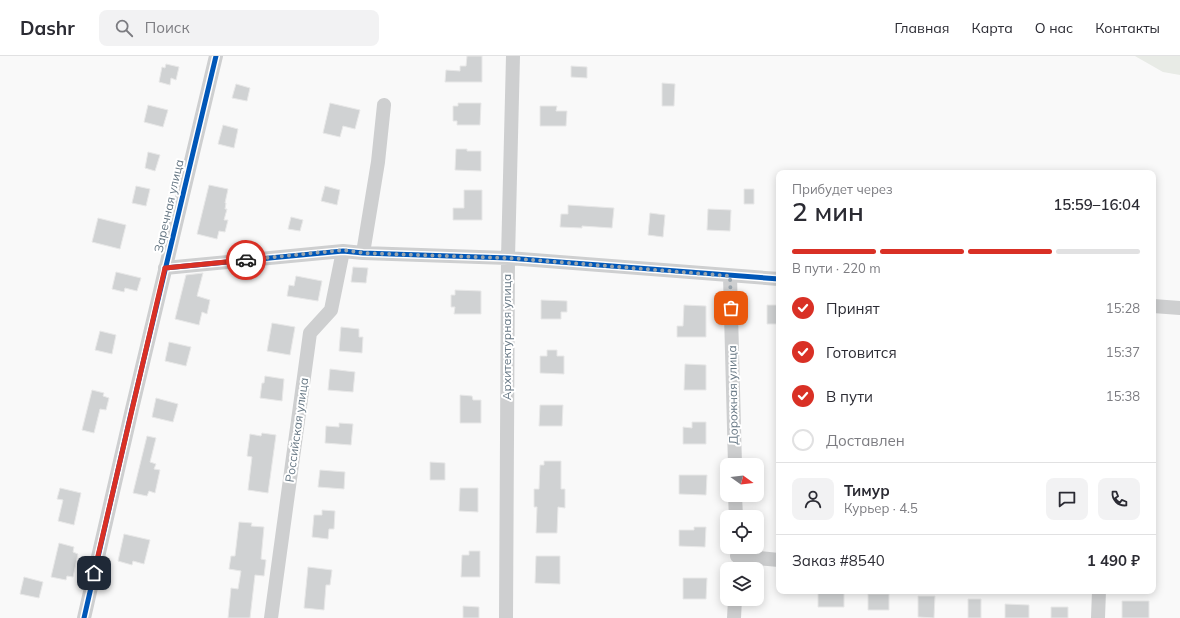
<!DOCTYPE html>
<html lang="ru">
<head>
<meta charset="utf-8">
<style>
  body { margin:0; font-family:Mulish,sans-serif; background:#f2f2f3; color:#2b2b33; height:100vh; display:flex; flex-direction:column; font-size:15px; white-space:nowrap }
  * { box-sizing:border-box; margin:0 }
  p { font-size:13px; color:#7c7c81 }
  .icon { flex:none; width:22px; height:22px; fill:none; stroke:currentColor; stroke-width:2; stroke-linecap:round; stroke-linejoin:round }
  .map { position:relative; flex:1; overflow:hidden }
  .drawer { position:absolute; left:776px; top:114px; width:380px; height:424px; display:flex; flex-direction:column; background:#fff; border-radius:8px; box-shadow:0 2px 10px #0003 }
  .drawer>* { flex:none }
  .needle { width:26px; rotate:105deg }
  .tools { position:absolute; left:720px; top:402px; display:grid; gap:8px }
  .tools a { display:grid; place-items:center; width:44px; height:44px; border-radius:8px; background:#fff; box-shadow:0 2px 10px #0003; font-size:20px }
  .pin { position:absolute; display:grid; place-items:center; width:34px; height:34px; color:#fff; margin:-17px; border-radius:8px; box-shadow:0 2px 6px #0006 }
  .courier { position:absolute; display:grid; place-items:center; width:40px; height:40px; margin:-20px; border:3px solid #d93025; border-radius:50%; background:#fff; color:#222; box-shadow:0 1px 5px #0007 }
  .headline em { font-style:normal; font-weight:600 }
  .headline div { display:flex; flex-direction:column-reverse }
  .headline { display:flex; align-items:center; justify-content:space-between; height:68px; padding:0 16px }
  h1 { font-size:26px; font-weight:600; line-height:30px }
  .bar { display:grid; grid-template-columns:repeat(4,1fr); gap:6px 4px; align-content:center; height:48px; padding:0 16px }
  .bar i { height:5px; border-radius:3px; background:#e1e1e2 }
  .bar .current { background:#d93025 }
  .bar p { grid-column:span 4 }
  .line { display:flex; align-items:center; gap:10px; padding:0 16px; border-top:1px solid #e1e1e2 }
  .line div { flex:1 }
  .round { display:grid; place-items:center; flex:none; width:42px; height:42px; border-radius:8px; background:#f2f2f3 }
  ol { padding:0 16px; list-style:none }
  li { display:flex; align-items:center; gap:12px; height:44px }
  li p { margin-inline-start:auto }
  li .icon { padding:4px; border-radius:50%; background:#d93025; color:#fff; stroke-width:4 }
  li:last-child { color:#7c7c81 }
  li i { width:22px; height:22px; border:2px solid #e1e1e2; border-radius:50% }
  header { display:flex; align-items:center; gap:24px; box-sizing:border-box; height:56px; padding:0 20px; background:#fff; border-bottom:1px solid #e1e1e2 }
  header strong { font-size:19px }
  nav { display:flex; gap:22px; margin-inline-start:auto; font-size:14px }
  .search { width:280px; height:36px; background:#f2f2f3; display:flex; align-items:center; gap:10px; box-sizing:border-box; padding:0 14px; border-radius:8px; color:#7c7c81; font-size:15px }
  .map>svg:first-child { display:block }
  .green { fill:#e8ebe6 }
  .building { fill:#d0d2d3; stroke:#e8e8e8 }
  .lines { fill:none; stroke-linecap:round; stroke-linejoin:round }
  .minor { stroke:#cecfd0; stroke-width:14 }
  .cycleway-casing { stroke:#fff; stroke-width:8 }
  .cycleway { stroke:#0057b8; stroke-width:5 }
  .done { stroke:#99a4ac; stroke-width:4; stroke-dasharray:0 7.2 }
  .route { stroke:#d93025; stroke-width:5 }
  .labels { text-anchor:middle; stroke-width:4; stroke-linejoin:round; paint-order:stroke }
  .street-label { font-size:12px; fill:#657683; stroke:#fff }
</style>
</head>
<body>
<header>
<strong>Dashr</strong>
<div class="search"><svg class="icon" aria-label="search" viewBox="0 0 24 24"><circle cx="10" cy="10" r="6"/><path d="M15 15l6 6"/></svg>Поиск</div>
<nav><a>Главная</a><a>Карта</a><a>О нас</a><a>Контакты</a></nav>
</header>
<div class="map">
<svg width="1180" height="562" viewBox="0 0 1180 562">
  <rect width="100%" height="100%" fill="#f9f9f9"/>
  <!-- green -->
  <path class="green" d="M1135,0h45v19l-17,-3z"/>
  <!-- building -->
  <path class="building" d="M467,0h15v26h-37l1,-12 14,1v-5h6z
    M166,8l13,3 -3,13 -5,-2 -1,7 -11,-3 3,-15 3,1z
    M571,10l16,1v11l-16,-1z
    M662,27l13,1 -1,22h-12z
    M236,28l14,4 -3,13 -15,-3z
    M330,47l30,7 -5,19 -12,-3 -3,11 -17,-4z
    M458,47h23l-1,22h-23v-4h-4v-15h5z
    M148,49l20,5 -5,17 -19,-5z
    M540,50h17l-1,5h11l-1,15h-26z
    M223,69l15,4 -4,19 -16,-4z
    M456,93h11v2h14v20l-26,-1z
    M148,96l12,3 -5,16 -10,-3z
    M209,129l19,4 -3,14h1l-1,6h2l-3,11h4l-3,12 -6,-1 -2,8 -20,-5z
    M136,130l14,3 -4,17 -14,-3z
    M325,130l15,4 -3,15 -16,-4z
    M744,133h10v15h-10z
    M464,134h18v30h-29v-12h11z
    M568,149l46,3 -2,20 -30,-2v2l-22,-1 1,-13h7z
    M708,153l23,1 -1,21 -23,-1z
    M650,157l15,2 -2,22 -15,-2z
    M291,161l12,3 -3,11 -12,-2z
    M98,162l28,7 -6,24 -28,-7z
    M353,211l15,1 -2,15 -15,-1z
    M116,216l25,6 -4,13 -12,-3 -1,4 -12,-3z
    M203,217l-6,23 13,4 -3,14 -5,-2 -3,13 -24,-6 11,-44z
    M296,220l26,5 -4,20 -31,-5 2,-11 5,1z
    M455,234l26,1v23h-27l1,-7h-4v-12h4z
    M541,244l26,1v11h-6v7h-20z
    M684,249l22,1v31h-29v-11h6z
    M767,249h12v19h-12z
    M272,267l23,4 -5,28 -23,-4z
    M341,271l18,2v8h4l-1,16 -23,-2z
    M100,275l16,4 -4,19 -17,-4z
    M169,286l22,5 -5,19 -21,-5z
    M547,294h10v6h7v18l-24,-1v-17h7z
    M685,308l21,1v25h-22z
    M330,313l25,3 -2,20 -25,-2z
    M265,320l19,3 -2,22 -22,-3 2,-15h2z
    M92,334l12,3 -1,3 6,2 -3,12 -6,-1 -6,24 -12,-3z
    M460,339l12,1 1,4h8v23h-21z
    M156,342l22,6 -5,18 -21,-5z
    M540,349h23l-1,21h-23z
    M692,366h14v22h-23v-17l9,1z
    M339,367l14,1 -2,21 -26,-2 1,-17 13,1z
    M262,377l14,2 -8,58 -20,-3 4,-33 -5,-1 3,-22 11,2z
    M147,380l9,2 -6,24 6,2 -2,5 6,1 -5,23 -6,-2 -2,5 -14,-3z
    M544,405h17v28h4v19l-7,-1 -1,26h-21l1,-26h-3v-18h5l1,-24h4z
    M430,406l15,1v17h-15z
    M320,414l25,2 -1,17 -26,-2z
    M679,419h28l-1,20 -27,-1z
    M60,432l21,5 -7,32 -16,-4 5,-21 -6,-1z
    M460,432h18v24l-19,-1z
    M322,454l13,1 -1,18h-5l-1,10 -16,-2 2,-22h8z
    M239,466l13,1 -1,3 13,1 -3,32 5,1 -2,16 -9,-1 -5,43h-22l3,-30 7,1 3,-18 -12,-2 2,-13h4z
    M694,471h12l-1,20 -26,-1v-16h15z
    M124,478l26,6 -6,24 -11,-3 -1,4 -14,-4z
    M59,487l15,4 -1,5 5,2 -5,23 -6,-1 -1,4 -15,-3z
    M469,495h11v26h-19l1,-22h7z
    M536,500h24v28l-25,-1z
    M308,511l24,3 -2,15h-4l-2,25 -20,-2z
    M24,521l19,5 -4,16 -19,-4z
    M683,522h24l-1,21h-23z
    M818,535h26v16h-26z
    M868,538h21v16h-21z
    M918,540h17l-1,22 -16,-1z
    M968,543h13v19h-13z
    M1122,545h27v17h-27z
    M1005,548l24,1v13h-24z
    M463,550l16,1v11h-16z
    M1051,551h17v11h-17z"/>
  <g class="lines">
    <!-- minor -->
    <path class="minor" d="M363,197l15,-91 6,-57
      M165,212l178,-17 20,2 145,5 271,21
      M730,220l5,189
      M1153,250l27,2
      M735,439l1,22
      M737,500l42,4
      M84,562l48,-209 84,-353
      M271,562l39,-285 21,-23 12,-59
      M506,562l2,-360 5,-202
      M734,562l1,-19
      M1098,562l1,-27"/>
    <!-- cycleway casing -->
    <g class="cycleway-casing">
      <path id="cycleway" d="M165,212l178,-17 20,2 145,5 271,21
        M84,562l48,-209 84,-353"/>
    </g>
    <!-- cycleway -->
    <use href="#cycleway" class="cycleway"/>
  </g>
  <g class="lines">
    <!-- done -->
    <path class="done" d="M246,204l97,-10 20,3 145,5 222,18 1,32"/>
    <!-- route -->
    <path class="route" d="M94,517l71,-305 81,-8"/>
  </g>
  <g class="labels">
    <!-- street labels -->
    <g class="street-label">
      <text transform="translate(169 150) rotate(-77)" y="4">Заречная улица</text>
      <text transform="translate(507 281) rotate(-90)" y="4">Архитектурная улица</text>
      <text transform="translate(733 339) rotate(-91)" y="4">Дорожная улица</text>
      <text transform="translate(297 374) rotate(-82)" y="4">Российская улица</text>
    </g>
  </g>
</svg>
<div class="tools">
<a><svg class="needle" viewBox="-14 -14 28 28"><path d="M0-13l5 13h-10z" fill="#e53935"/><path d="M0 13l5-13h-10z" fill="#7c7c81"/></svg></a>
<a><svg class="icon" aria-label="locate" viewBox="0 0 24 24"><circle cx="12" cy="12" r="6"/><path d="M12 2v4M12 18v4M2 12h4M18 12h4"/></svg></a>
<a><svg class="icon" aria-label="layers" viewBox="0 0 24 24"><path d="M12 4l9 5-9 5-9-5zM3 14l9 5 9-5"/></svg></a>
</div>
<div class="pin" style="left:731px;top:252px;background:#ea580c"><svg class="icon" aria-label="bag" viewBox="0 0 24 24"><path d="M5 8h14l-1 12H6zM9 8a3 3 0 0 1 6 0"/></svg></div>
<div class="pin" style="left:94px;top:517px;background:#1f2937"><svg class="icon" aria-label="home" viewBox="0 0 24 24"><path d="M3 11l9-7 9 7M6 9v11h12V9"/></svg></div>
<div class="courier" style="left:246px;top:204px"><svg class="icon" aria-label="car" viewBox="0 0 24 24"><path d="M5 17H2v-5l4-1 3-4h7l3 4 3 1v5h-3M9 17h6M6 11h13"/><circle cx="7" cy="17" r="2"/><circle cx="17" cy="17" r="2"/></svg></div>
<section class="drawer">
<div class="headline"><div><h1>2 мин</h1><p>Прибудет через</p></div><em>15:59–16:04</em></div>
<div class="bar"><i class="current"></i><i class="current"></i><i class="current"></i><i></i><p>В пути · 220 m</p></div>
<ol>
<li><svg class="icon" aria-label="check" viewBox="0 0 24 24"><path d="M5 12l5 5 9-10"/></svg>Принят<p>15:28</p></li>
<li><svg class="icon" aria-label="check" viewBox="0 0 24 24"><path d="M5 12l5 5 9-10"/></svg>Готовится<p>15:37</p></li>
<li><svg class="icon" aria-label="check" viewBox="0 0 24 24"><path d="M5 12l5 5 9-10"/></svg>В пути<p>15:38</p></li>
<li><i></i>Доставлен</li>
</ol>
<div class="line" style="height:72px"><a class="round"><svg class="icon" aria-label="person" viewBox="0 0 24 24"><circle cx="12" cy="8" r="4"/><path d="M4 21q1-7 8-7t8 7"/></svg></a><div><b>Тимур</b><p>Курьер · 4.5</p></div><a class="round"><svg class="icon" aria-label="chat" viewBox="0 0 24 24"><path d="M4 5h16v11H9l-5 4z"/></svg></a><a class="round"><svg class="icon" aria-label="phone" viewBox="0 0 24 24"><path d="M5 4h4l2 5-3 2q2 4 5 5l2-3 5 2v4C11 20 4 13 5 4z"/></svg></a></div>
<div class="line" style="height:52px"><div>Заказ #8540</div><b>1 490 ₽</b></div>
</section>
</div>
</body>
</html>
